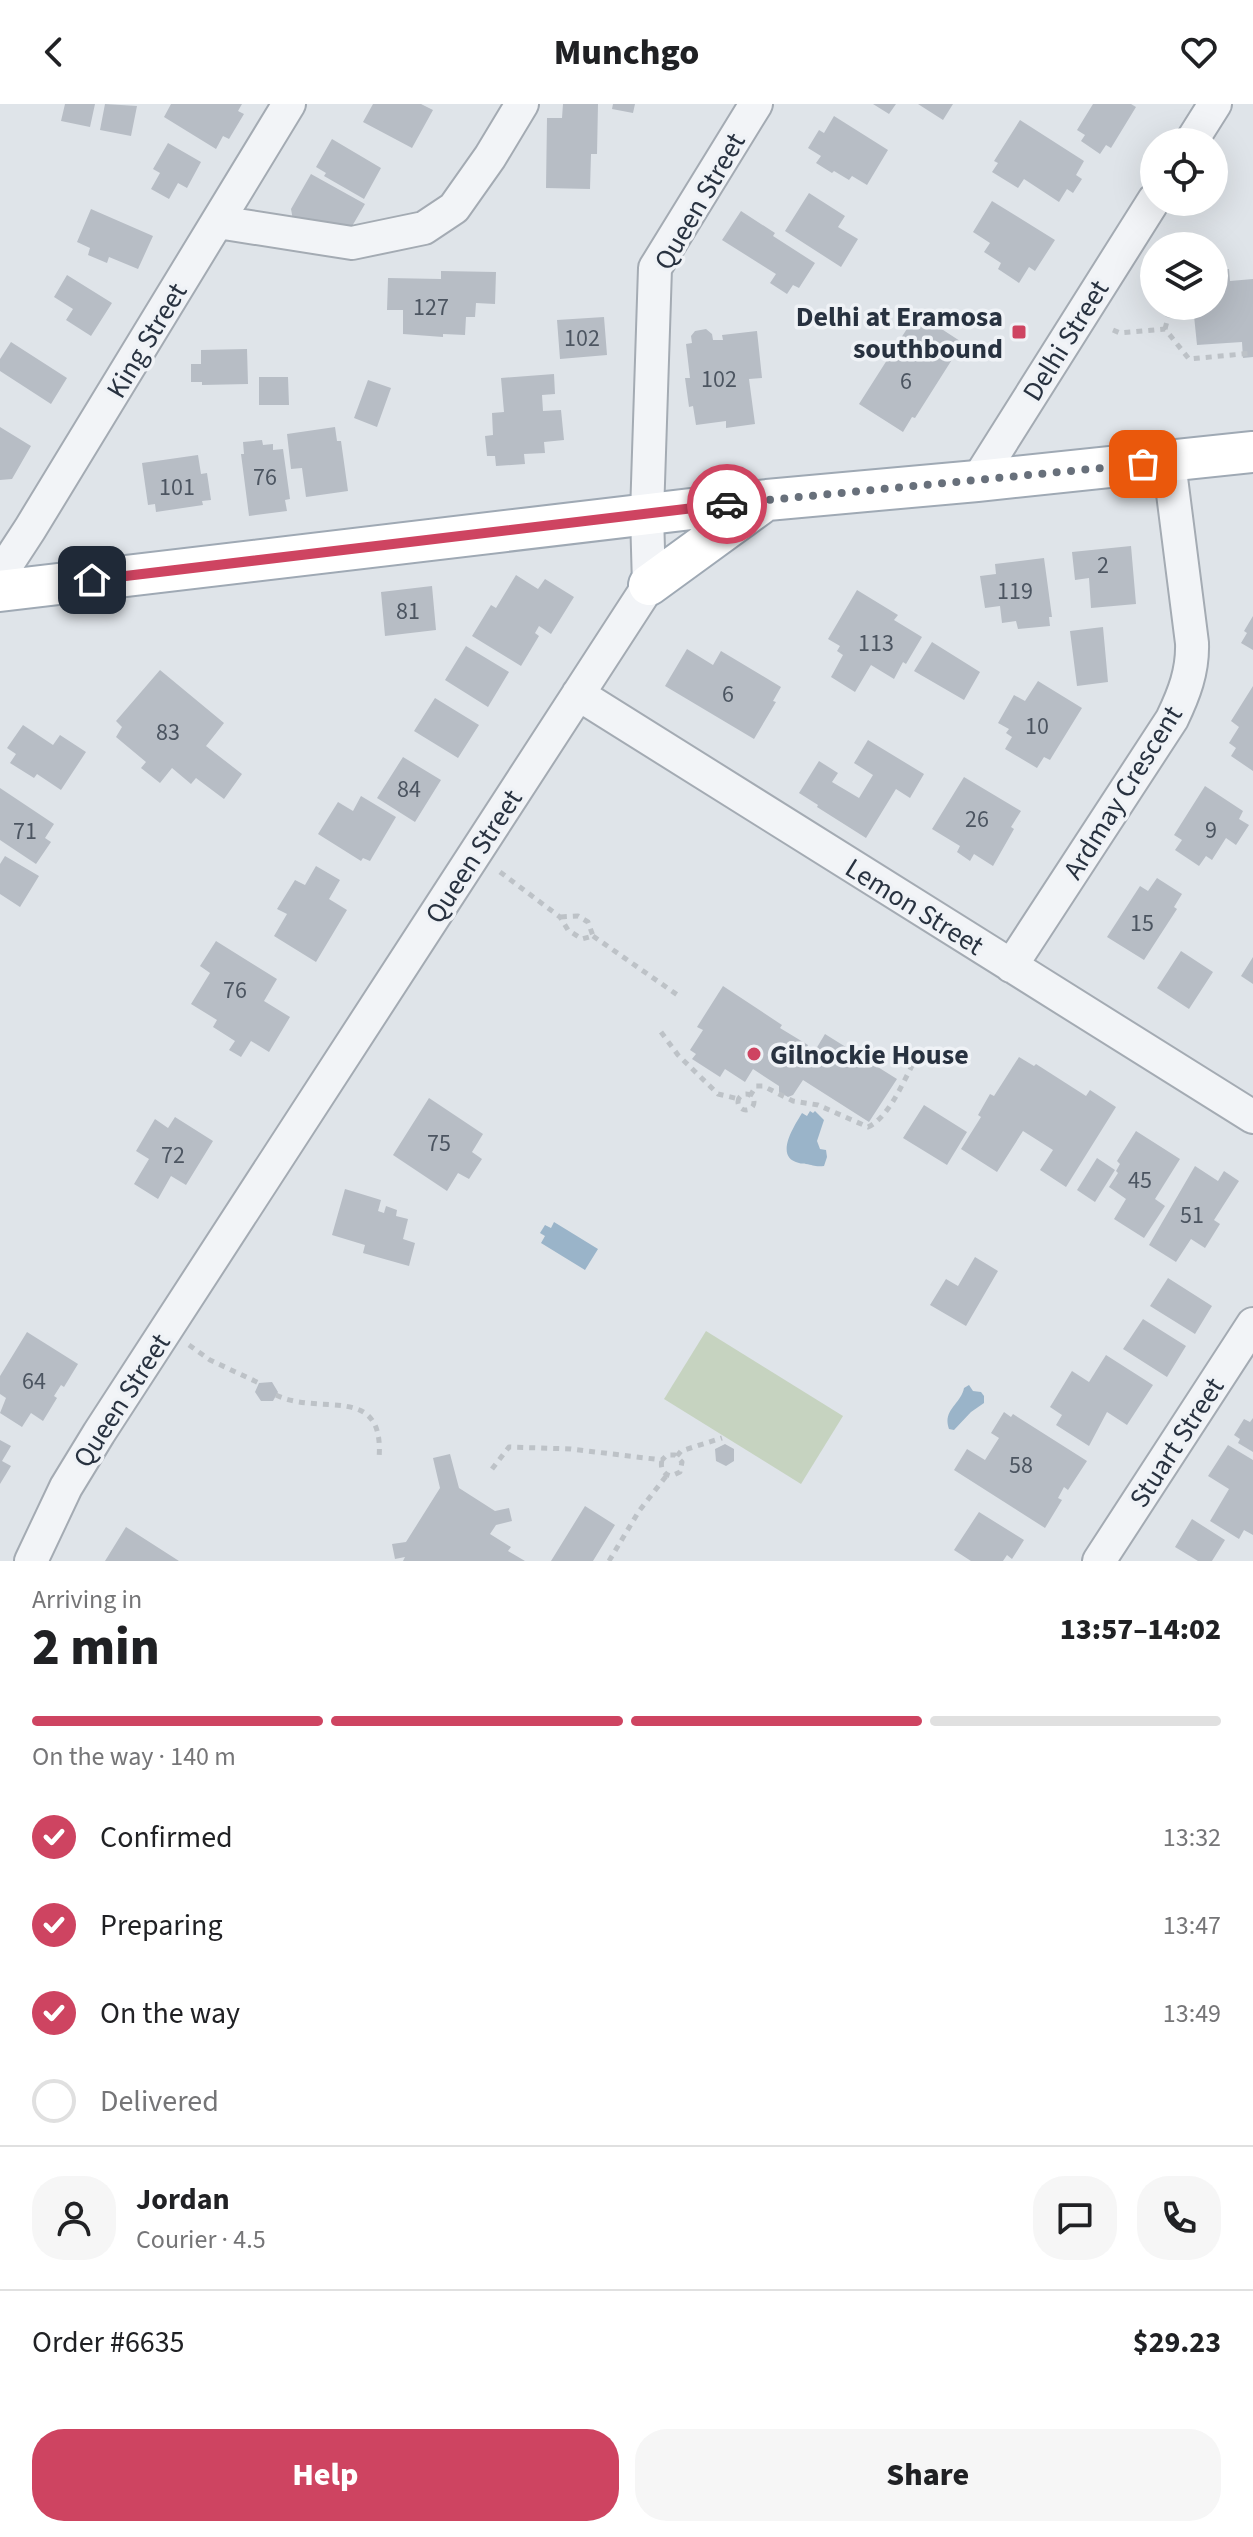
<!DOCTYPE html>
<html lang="en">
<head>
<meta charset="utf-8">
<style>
  body { margin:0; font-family:"Source Sans 3",sans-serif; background:#f6f6f6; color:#202124; height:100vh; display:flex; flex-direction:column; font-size:30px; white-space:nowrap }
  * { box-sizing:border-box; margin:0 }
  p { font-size:26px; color:#757577 }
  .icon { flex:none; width:44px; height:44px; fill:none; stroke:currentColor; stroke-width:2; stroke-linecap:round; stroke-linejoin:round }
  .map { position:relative; height:1457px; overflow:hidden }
  .drawer { display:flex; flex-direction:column; background:#fff; flex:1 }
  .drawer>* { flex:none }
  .fabs { position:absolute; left:1140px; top:24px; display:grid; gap:16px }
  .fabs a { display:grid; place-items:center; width:88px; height:88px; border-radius:50%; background:#fff; box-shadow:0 8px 32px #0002; font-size:40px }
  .pin { position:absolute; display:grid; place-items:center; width:68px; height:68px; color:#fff; margin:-34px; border-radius:16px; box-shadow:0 4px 12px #0006 }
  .courier { position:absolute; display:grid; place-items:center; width:80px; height:80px; margin:-40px; border:6px solid #ce4461; border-radius:50%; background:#fff; color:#222; box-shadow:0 2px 10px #0007 }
  .head em { font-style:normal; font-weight:800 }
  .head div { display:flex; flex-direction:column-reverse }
  .head { display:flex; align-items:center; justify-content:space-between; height:136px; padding:0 32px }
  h1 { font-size:52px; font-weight:800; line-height:60px }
  .bar { display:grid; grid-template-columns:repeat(4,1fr); gap:12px 8px; align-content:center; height:96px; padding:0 32px }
  .bar i { height:10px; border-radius:6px; background:#e0e0e0 }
  .bar .selected { background:#ce4461 }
  .bar p { grid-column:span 4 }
  .line { display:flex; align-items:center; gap:20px; padding:0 32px; border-top:2px solid #e0e0e0 }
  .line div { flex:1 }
  .round { display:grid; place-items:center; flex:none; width:84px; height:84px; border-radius:32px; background:#f6f6f6 }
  ol { padding:0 32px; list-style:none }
  li { display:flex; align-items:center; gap:24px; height:88px }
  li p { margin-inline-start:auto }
  li .icon { padding:8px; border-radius:50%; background:#ce4461; color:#fff; stroke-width:4 }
  li:last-child { color:#757577 }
  li i { width:44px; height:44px; border:4px solid #e0e0e0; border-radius:50% }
  .cta { display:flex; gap:16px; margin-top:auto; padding:16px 32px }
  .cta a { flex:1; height:92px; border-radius:32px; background:#ce4461; color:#fff; font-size:32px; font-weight:800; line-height:92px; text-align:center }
  .cta a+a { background:#f6f6f6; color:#202124 }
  header { display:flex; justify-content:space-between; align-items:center; height:104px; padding:0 32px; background:#fff; font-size:36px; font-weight:800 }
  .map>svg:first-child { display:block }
  .green { fill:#c6d3c0 }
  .water { fill:#9ab4c9 }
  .building { fill:#b7bdc5 }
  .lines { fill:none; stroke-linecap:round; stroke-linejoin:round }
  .minor-casing { stroke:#a4abb3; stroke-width:36 }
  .major-casing { stroke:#9fa9b4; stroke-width:44 }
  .path { stroke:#bdc2c7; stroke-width:5; stroke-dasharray:6 6; stroke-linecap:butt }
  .minor { stroke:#f2f4f7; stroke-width:32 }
  .major { stroke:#fff; stroke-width:40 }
  .done { stroke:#68707b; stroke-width:8; stroke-dasharray:0 14.4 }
  .route { stroke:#ce4461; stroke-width:10 }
  .poi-dot { fill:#ce4461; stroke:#eff2f6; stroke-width:3 }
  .labels { text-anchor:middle; stroke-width:7; stroke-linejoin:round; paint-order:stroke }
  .number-label { font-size:24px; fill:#4c5561 }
  .street-label { font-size:28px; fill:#283240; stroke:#eff2f6 }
  .poi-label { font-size:28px; font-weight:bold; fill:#283240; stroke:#eff2f6; text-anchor:end }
</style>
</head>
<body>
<header><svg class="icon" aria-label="back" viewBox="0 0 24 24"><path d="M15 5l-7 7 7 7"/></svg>Munchgo<svg class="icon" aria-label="heart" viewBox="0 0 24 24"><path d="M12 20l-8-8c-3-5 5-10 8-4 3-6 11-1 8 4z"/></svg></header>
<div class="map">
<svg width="1253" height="1457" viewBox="0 0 1253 1457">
  <rect width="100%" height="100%" fill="#dfe4e9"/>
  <!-- green -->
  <path class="green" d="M706,1227l137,85 -42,68 -137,-85z"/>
  <!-- water -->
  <path class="water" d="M810,1007l3,2 2,-2 9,9 -7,21 3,8 6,1 1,7 -3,9c-9,1 -11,-1 -18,-2 -2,-1 -5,0 -7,-1 -26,-6 -4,-38 3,-50l5,3z
    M554,1118l44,27 -13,21 -44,-27 4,-7 -5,-3 5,-8 6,3z
    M969,1281l4,6 8,1 3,4v7l-13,9 -17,18 -5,-1c-7,-19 12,-25 15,-41z"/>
  <!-- building -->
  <path class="building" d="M65,0h30l-5,23 -29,-6z
    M105,0l32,2 -6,30 -31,-6z
    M171,0h71l-4,7 6,3 -15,25 -6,-3 -7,13 -52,-32z
    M373,0h48l12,6 -21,38 -49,-26z
    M563,0h35l-1,50h-6l-1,35 -44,-1 1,-70h15z
    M613,0h22l-2,9 -21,-4z
    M873,0h23l-7,10z
    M918,0h35l-10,16z
    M1093,0h38l5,3 -25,41 -5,-3 -6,9 -19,-13 4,-6 -8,-5z
    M834,12l54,34 -21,35 -15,-9 -3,4 -15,-9 -2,2 -16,-10 5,-7 -13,-8 11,-18 5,3z
    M1020,16l64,41 -8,14 6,4 -9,14 -6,-4 -8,13 -35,-23 -6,9 -26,-16 6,-9 -4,-2z
    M332,35l49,29 -17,31 -40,-23 2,-3 -10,-6z
    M168,39l33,19 -14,26 -9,-5 -9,16 -18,-10 9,-16 -7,-4z
    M311,70l54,30 -21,36 -51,-20 -2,-11z
    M809,89l36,23 -7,11 20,12 -17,28 -56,-36z
    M992,97l63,39 -20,31 -6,-4 -10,16 -21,-14 3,-6 -17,-11 6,-9 -17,-11z
    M91,105l62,27 -15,33 -29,-12 -2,6 -19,-8 2,-7 -13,-6z
    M741,107l34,22 -2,3 42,27 -16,25 -6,-3 -6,9 -17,-11 6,-9 -54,-34z
    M1229,165l1,12 23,-2v78l-10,1 -1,-16 -45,3 -4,-39h21v-24h8l-1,-12z
    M441,167l55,1 -1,32 -19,-1 -1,14h-9l-1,18 -22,-1v3l-40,-3v-24h-16l1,-32 53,1z
    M67,171l45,28 -21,33 -25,-16 7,-11 -19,-12z
    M917,209l43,28 -9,16 2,1 -38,60 -3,-1 -9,15 -44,-28z
    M604,213l3,38 -47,4 -3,-39z
    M706,225l6,5 1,6h10l-1,-5 35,-4 5,47 -13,1 6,45 -29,4v-7l-30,4 -3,-19 -4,1 -4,-29h5l-4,-34 6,-1 -1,-7 4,-5z
    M11,238l56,36 -16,26 -51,-33v-12z
    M247,245l1,35 -46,1v-3h-11v-18h10v-14z
    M554,270l1,20 -13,1 1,16 18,-1 3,30 -20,2 1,11 -21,1 1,10 -29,2 -1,-10h-8l-2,-20 8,-1 -1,-22 12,-1 -3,-34z
    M259,273h29l1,28h-30z
    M368,276l23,8 -14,39 -23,-9z
    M0,323l31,19 -19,33 -12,1z
    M335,323l2,14h4l7,50 -42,6 -4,-29 -11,1 -4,-35z
    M262,336l1,5 10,-1v6l10,-1 7,50 -5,1 2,11 -38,5 -8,-62h3l-1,-12z
    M198,351l3,19 6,-1 4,27 -9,1 1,4 -47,7 -1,-8 -7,1 -6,-42z
    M1131,442l5,58 -45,4 -2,-30 -14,2 -3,-28z
    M1044,454l8,59h-3l1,9 -32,3 -2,-8 -14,2 -2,-17 -15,2 -5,-32 16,-2 -1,-10z
    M516,471l22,14 7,-10 29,18 -23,37 -12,-8 -4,7 4,3 -18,30 -49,-30 19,-31 5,3z
    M432,482l4,44 -51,6 -4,-44z
    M857,486l41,25 -4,5 28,17 -16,27 -3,-2 -9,17 -23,-14 -16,27 -24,-15 12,-22 -6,-4 3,-5 -12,-7z
    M1253,512v34l-12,-7 6,-10 -3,-2z
    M1103,523l5,55 -31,4 -7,-55z
    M932,538l48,30 -16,28 -50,-29z
    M466,542l43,26 -21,35 -43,-27z
    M687,545l26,16 8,-14 60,36 -8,14 3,1 -22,37 -89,-53z
    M160,566l64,53 -18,23 36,28 -18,25 -28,-21 -5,6 -19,-16 -12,15 -19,-15 5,-6 -30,-25 6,-10 -6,-6z
    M1038,577l44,27 -32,52 -6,-3 -7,11 -32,-19 7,-12 -6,-4 3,-4 -11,-6 16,-28 11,6z
    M1253,582v85l-22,-15 5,-8 -7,-5 10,-16 -8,-6z
    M435,594l44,27 -21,33 -44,-27z
    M23,621l30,20 7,-10 26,17 -25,38 -24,-16 -3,4 -24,-15 6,-9 -9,-6z
    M868,636l56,34 -14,24 -14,-9 -30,49 -49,-31 1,-2 -19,-12 20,-32 19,12 -6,9 27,16 14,-23 -19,-12z
    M403,653l38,23 -26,42 -38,-24z
    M964,673l57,34 -10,16 3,2 -21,37 -19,-12 -4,7 -13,-9 3,-6 -28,-17z
    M1205,682l38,25 -4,8 10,6 -13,20 -10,-7 -14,22 -6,-4 -7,10 -24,-16 7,-10 -8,-5z
    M0,684l54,36 -9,14 6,4 -15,22 -36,-24z
    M361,692l35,21 -26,44 -7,-3 -2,3 -43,-27 20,-32 15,9z
    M5,752l34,20 -19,31 -20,-13v-30z
    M316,762l24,14 -11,19 18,11 -31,52 -42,-26 13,-22 -10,-5 18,-29 10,5z
    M1157,774l25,16 -8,13 3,2 -33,51 -37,-23 33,-51 8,5z
    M216,837l61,38 -13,22 26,16 -21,35 -18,-11 -10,16 -12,-7 6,-9 -22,-14 4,-7 -26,-16 19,-31 -10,-7z
    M1181,847l32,21 -24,37 -32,-21z
    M1253,853v27l-12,-8z
    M723,882l59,39 -2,3 28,17 -2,4 7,5 12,-20 72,45 -28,43 -66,-42 -10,15 -5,2 -9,-5v-6l-26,-17 -8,13 -20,-13 -5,8 -28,-18 4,-5 -6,-4 13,-20 -6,-3z
    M1019,953l15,9 2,-2 50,32 4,-6 26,17 -50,80 -26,-17 13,-20 -30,-19 -26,41 -36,-23 20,-32 -3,-2 12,-21 4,2z
    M429,994l54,36 -11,18 10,7 -13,20 -11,-6 -11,18 -54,-36z
    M924,1001l43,27 -20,33 -44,-27z
    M175,1013l38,24 -27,44 -15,-9 -13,23 -24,-15 15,-25 -13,-8 19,-32 13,9z
    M1136,1027l44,28 -25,40 10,7 -21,32 -30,-19 12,-20 -17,-12 9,-14 -2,-2 4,-7 -3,-3z
    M1097,1054l18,12 -20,32 -18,-12z
    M1195,1062l23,15 6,-10 15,10 -25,39 6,4 -15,24 -14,-9 -15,23 -27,-17z
    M345,1085l36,11 -3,11 6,2 2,-7 11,4 -1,6 12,3 -5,20 12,4 -6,23 -46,-13 2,-8 -33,-10z
    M975,1153l23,14 -32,55 -36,-21 16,-26 12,7z
    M1168,1174l44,28 -17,28 -45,-28z
    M1143,1215l43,27 -19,31 -44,-28z
    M27,1228l51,32 -14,23 -3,-2 -7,11 3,2 -14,23 -12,-8 -9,14 -22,-14 6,-15 -6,-4v-18z
    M1106,1251l47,30 -26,40 -20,-13 -18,34 -33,-21 6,-10 -12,-8 22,-36 17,11z
    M272,1278l6,10 -5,9h-12l-6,-9 4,-9z
    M1004,1308l7,5 2,-3 74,47 -19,29 -4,-3 -6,11 4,2 -17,28 -91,-58 13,-21 18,11 14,-22 -8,-5z
    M1253,1314v34l-15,-9 2,-4 -6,-4 10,-16 6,3z
    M0,1336l11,6 -9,15 9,5 -11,18z
    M725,1340l9,5v12l-8,5 -10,-5 -1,-12z
    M1228,1341l25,15v75l-9,-5 -5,9 -29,-18 19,-32 -21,-13z
    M450,1350l9,34 36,23 14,-3 3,13 -16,4 -6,9 21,13 -3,4 17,10h-122l2,-4 -10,2 -3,-15 14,-2 34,-54 -7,-30z
    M585,1402l30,19 -22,36h-42z
    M979,1408l45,28 -12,19 -5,-4 -4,6h-32l-17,-11z
    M1192,1415l33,21 -13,21h-14l-23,-14z
    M126,1423l53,34h-74z"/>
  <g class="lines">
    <!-- minor casing -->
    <g class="minor-casing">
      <path id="minor" d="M1191,38l24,-38
        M218,118l134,21 72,-15 30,-20 36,-51 32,-53
        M977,377l177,-281
        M0,471l30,-46 259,-425
        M578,590l675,423
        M1011,862l161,-247c12,-25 21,-48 20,-76l-23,-181
        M31,1457l35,-74 33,-54 550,-848 -2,-71 8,-246 101,-164
        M1099,1457l154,-237"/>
    </g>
    <!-- major casing -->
    <g class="major-casing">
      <path id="major" d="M649,481l114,-83
        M0,487l767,-91 210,-19 276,-29"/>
    </g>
    <!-- path -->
    <path class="path" d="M1187,142v-1
      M1165,225l6,-23
      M1113,226l7,3 45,-4 24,30 64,-6
      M500,768l60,45 8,13 14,9 11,-3 -5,-14 -10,-6 -18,1
      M593,832l86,60
      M661,928l17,23 40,39 21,5
      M738 998a8 8 0 1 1 16 0a8 8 0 1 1-16 0Z
      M750,992l6,-10h7l30,15 25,4 50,22c21,-10 34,-43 45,-63
      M189,1241l21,15 49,23
      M276,1291c45,22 109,-13 103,64
      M677,1352l4,-5 41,-13
      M492,1365l17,-22 62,2 91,11 5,-5h8l7,7 -2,10 -9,4c-8,-2 -11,-8 -9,-16
      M609,1457l30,-50 28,-36"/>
    <!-- minor -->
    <use href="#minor" class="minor"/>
    <!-- major -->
    <use href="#major" class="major"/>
  </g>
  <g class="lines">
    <!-- done -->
    <path class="done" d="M727,400l416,-40"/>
    <!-- route -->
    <path class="route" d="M92,476l635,-76"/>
  </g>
  <!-- markers -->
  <g class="poi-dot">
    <rect x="1011" y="220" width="16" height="16" rx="4"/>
    <circle cx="754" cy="950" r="8"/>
  </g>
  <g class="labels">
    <!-- number labels -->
    <g class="number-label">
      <text x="431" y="211">127</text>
      <text x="582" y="242">102</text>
      <text x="719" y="283">102</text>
      <text x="906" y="285">6</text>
      <text x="265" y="381">76</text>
      <text x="177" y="391">101</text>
      <text x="1103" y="469">2</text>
      <text x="1015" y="495">119</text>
      <text x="408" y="515">81</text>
      <text x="876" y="547">113</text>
      <text x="728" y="598">6</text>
      <text x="1037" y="630">10</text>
      <text x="168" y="636">83</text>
      <text x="409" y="693">84</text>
      <text x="977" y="723">26</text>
      <text x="1211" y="734">9</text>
      <text x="25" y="735">71</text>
      <text x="1142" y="827">15</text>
      <text x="235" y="894">76</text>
      <text x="439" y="1047">75</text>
      <text x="173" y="1059">72</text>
      <text x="1140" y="1084">45</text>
      <text x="1192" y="1119">51</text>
      <text x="34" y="1285">64</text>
      <text x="1021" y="1369">58</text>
    </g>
    <!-- street labels -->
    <g class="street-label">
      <text transform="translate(699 97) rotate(-60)" y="10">Queen Street</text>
      <text transform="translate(146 236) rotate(-59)" y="10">King Street</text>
      <text transform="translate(1065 236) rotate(-58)" y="10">Delhi Street</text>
      <text transform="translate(1122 688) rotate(-58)" y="10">Ardmay Crescent</text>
      <text transform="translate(473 752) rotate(-57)" y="10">Queen Street</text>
      <text transform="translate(915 802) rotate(32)" y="10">Lemon Street</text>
      <text transform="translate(121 1296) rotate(-57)" y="10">Queen Street</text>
      <text transform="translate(1176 1338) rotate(-57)" y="10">Stuart Street</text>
    </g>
    <!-- poi labels -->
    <g class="poi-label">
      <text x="1003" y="222">Delhi at Eramosa<tspan x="1003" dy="32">southbound</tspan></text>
      <text x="770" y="960" text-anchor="start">Gilnockie House</text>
    </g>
  </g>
</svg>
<div class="fabs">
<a><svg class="icon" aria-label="locate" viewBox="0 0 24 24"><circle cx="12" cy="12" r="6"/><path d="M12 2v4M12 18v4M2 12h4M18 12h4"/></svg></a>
<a><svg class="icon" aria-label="layers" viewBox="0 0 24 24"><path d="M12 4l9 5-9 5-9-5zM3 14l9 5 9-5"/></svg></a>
</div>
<div class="pin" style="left:1143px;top:360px;background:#ea580c"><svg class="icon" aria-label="bag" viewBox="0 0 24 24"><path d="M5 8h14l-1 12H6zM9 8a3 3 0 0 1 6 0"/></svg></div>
<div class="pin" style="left:92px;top:476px;background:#1f2937"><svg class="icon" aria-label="home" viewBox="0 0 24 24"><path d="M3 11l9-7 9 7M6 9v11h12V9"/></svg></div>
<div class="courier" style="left:727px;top:400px"><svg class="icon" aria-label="car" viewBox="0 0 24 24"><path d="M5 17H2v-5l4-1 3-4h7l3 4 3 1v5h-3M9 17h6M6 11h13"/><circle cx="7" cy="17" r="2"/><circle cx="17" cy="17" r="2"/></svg></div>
</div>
<section class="drawer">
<div class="head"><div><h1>2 min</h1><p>Arriving in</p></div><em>13:57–14:02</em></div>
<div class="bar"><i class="selected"></i><i class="selected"></i><i class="selected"></i><i></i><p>On the way · 140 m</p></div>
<ol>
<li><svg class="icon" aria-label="check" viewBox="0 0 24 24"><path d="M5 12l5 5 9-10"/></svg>Confirmed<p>13:32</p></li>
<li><svg class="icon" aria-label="check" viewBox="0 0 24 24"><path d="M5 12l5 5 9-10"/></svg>Preparing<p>13:47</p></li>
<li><svg class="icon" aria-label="check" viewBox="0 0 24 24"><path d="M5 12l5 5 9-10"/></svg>On the way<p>13:49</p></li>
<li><i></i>Delivered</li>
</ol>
<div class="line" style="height:144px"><a class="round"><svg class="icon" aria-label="person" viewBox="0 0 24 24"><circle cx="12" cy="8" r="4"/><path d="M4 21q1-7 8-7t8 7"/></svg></a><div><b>Jordan</b><p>Courier · 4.5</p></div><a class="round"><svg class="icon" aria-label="chat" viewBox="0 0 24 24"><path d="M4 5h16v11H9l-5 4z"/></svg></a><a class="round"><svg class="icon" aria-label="phone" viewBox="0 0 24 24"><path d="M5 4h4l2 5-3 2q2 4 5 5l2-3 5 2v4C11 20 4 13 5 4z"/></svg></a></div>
<div class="line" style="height:104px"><div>Order #6635</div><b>$29.23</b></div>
<div class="cta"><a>Help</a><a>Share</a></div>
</section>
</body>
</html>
